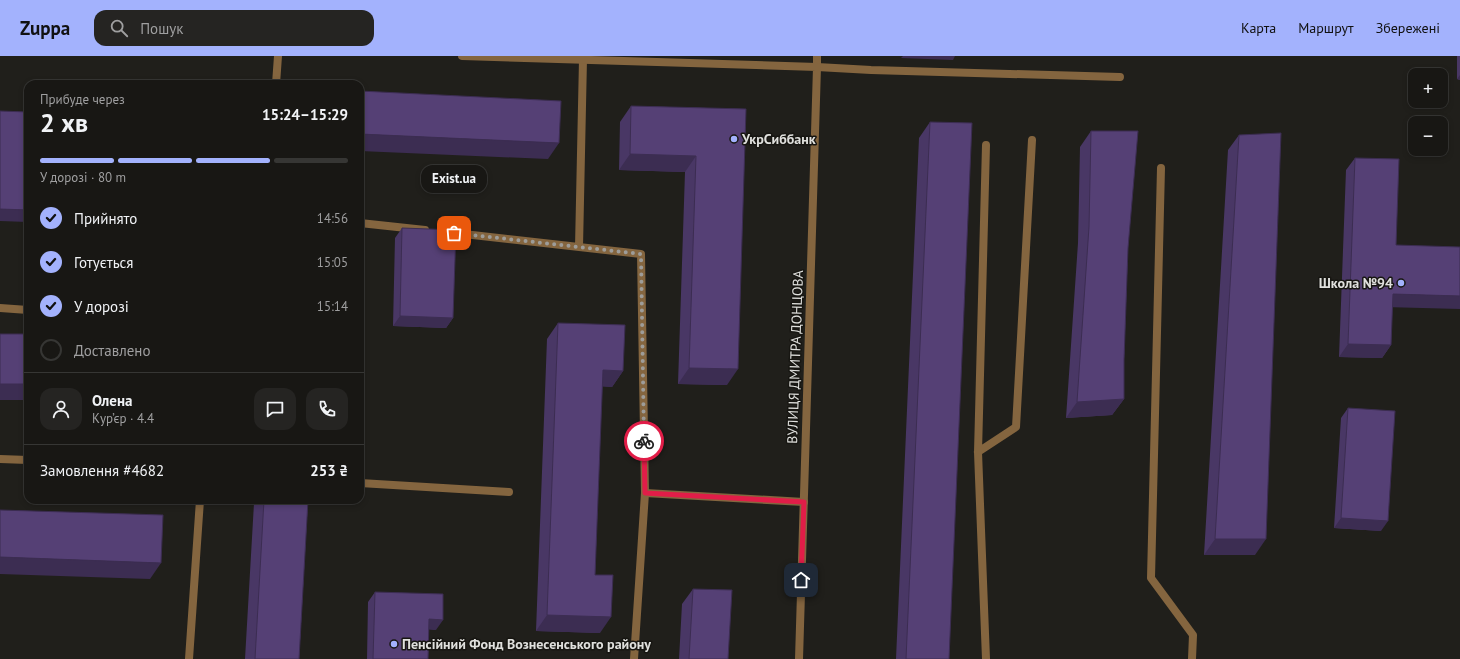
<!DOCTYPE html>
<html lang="uk">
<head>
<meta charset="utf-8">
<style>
  body { margin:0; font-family:"PT Sans",sans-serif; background:#252422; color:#f1f3f6; height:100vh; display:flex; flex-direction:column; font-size:15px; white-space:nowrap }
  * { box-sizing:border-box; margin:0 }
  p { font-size:13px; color:#9f9fa0 }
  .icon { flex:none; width:22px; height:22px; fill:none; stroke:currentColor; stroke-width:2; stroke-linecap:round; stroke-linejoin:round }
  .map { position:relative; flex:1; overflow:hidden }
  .details { position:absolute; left:24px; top:24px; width:340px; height:424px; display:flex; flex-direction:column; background:#181714; border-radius:12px; box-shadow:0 2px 6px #0003,0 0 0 1px #363634 }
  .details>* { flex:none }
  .fabs { position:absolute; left:1408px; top:12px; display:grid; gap:8px }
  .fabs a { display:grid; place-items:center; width:40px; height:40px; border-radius:8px; background:#181714; box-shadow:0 2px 6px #0003,0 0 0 1px #363634; font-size:20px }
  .pin { position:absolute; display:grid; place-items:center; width:34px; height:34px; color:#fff; margin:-17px; border-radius:8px; box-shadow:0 2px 6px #0006 }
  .courier { position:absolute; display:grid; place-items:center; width:40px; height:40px; margin:-20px; border:3px solid #e11d48; border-radius:50%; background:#fff; color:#222; box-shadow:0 1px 5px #0007 }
  .bubble { position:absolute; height:28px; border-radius:12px; background:#181714; box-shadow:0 2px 6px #0003,0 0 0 1px #363634; font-size:13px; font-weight:700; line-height:28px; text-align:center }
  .headline em { font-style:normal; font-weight:700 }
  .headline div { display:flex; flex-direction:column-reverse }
  .headline { display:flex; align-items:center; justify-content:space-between; height:68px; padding:0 16px }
  h1 { font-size:26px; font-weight:700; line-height:30px }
  .bar { display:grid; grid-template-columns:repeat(4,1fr); gap:6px 4px; align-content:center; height:48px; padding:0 16px }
  .bar i { height:5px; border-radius:3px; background:#363634 }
  .bar .current { background:#a3b2fd }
  .bar p { grid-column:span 4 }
  .line { display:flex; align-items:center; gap:10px; padding:0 16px; border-top:1px solid #363634 }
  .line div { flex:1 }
  .round { display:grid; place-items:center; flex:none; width:42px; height:42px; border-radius:12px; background:#252422 }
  ol { padding:0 16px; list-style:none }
  li { display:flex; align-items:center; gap:12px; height:44px }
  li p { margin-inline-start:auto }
  li .icon { padding:4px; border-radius:50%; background:#a3b2fd; color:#111; stroke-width:4 }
  li:last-child { color:#9f9fa0 }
  li i { width:22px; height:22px; border:2px solid #363634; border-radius:50% }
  header { display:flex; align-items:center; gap:24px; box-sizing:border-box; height:56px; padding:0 20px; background:#a3b2fd; color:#111 }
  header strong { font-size:19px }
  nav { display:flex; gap:22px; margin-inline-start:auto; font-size:14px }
  .search { width:280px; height:36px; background:#252422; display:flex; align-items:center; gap:10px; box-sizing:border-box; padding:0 14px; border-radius:12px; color:#9f9fa0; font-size:15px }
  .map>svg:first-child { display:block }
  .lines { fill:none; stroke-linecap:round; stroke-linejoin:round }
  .service { stroke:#84653f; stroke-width:8 }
  .minor { stroke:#84653f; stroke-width:8 }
  .tertiary { stroke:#84653f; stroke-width:8 }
  .wall { fill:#493765 }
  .shaded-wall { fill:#3c2d52 }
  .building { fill:#554075; stroke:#3c2d52 }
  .done { stroke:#9d9c99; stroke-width:4; stroke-dasharray:0 7.2 }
  .route { stroke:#e11d48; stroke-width:5 }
  .poi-dot { fill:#a3b2fd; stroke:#171612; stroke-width:1.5 }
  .labels { text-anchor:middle; stroke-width:3; stroke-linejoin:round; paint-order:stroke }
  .poi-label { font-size:14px; font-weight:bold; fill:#e0e0dd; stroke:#171612; text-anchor:start }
  .street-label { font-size:14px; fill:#e0e0dd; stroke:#171612 }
</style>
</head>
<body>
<header>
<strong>Zuppa</strong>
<div class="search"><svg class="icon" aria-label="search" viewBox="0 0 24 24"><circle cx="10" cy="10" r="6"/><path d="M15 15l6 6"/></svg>Пошук</div>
<nav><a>Карта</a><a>Маршрут</a><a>Збережені</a></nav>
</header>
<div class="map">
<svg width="1460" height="603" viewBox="0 0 1460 603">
  <rect width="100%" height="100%" fill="#201f1b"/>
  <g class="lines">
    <!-- service -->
    <path class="service" d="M817,11l54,3 249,7
      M276,28l2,-28
      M986,89l-8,307 8,207
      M1161,112l-10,410 42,57 -1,24
      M360,167l65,7
      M446,176l195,22 4,239
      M579,191l4,-188
      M0,252l28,2
      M978,396l38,-25 16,-287
      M0,403l28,1
      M360,427l149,9
      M189,603l11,-159
      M634,603l11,-166 159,9"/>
    <!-- minor -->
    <path class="minor" d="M817,11v-11"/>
    <!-- tertiary -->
    <path class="tertiary" d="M462,0l355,11 -18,592"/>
  </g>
  <!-- wall -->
  <path class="wall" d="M1457,0h3v24l-3,-1z
    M631,50l115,3 -19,276 -49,-1 7,-212 -66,-2 1,-48z
    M930,66l19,537h-53l23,-521z
    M1091,75l37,117 -4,112v39l-12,16 -46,3 12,-175 2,-96z
    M1239,79l16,420h-51l24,-405z
    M1355,102l37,149 -1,38 -9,13 -43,-1 7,-187z
    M402,172l51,90 -7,10 -53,-2 2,-88z
    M558,267l65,48 -11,16 -10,-1 -7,189 5,58 -64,-2 11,-292z
    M1348,352l33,123 -47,-3 7,-110z
    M256,444h52l-9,159h-54l9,-156z
    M693,533l35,70h-49l3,-55z
    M375,536l61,38 -7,-1 -1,30h-61l1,-57z"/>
  <!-- shaded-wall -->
  <path class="shaded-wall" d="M903,0h52l-2,4 -52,-2z
    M1460,19v5l-3,-1z
    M360,78l199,9 -11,16 -188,-8z
    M630,98l66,2 -11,16 -66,-2z
    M0,153l28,1v12l-28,-1z
    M1393,238l67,2v13l-76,-2z
    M400,260l53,2 -7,10 -53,-2z
    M1348,288l43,1 -9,13 -43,-1z
    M689,312l49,1 -11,16 -49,-1z
    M603,314l20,1 -11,16 -20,-1z
    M0,328h28v16h-28z
    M1124,343l-12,16 -46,3 11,-16z
    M1341,462l47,3 -7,10 -47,-3z
    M1215,483h51l-11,16h-51z
    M0,501l161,6 -11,16 -150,-5z
    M547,559l64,2 -11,16 -64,-2z
    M429,563l14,1 -7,10 -14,-1z"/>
  <!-- building -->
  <path class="building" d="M360,35l201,10 -2,42 -199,-9z
    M631,50l115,3 -8,260 -49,-1 7,-212 -66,-2z
    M0,55l28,1v98l-28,-1z
    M930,66l42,1 -23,536h-43z
    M1091,75h47l-10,117 -4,112v39l-47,3 12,-175z
    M1281,77l-15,406h-51l24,-404z
    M1355,102l44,1 -3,86 64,2v49l-67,-2 -2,51 -43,-1z
    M402,172l54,2 -3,88 -53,-2z
    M558,267l67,2 -2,46 -20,-1 -8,205h18l-2,42 -64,-2z
    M0,278h28v50h-28z
    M1348,352l47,3 -7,110 -47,-3z
    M264,444h44l-9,159h-44z
    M0,454l163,5 -2,48 -161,-6z
    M693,533l39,1 -4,69h-39z
    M375,536l68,2v26l-14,-1 -1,40h-55z"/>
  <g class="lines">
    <!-- done -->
    <path class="done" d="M454,177l187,21 3,187"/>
    <!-- route -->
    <path class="route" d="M644,385l1,52 159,9 -3,78"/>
  </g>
  <!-- markers -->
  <g class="poi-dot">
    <circle cx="734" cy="83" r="4"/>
    <circle cx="1401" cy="227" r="4"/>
    <circle cx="394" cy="588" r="4"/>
  </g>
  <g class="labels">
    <!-- poi labels -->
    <g class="poi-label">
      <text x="742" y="88">УкрСиббанк</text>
      <text x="1393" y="232" text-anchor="end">Школа №94</text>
      <text x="402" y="593">Пенсійний Фонд Вознесенського району</text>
    </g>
    <!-- street labels -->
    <g class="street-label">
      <text transform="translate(795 301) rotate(-88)" y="5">ВУЛИЦЯ ДМИТРА ДОНЦОВА</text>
    </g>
  </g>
</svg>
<div class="fabs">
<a>+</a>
<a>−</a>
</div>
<div class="pin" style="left:454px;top:177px;background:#ea580c"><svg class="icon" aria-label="bag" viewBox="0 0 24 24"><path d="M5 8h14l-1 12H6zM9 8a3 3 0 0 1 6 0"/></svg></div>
<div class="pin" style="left:801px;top:524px;background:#1f2937"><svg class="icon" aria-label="home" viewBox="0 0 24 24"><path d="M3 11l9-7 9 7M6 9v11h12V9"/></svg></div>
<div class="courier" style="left:644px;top:385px"><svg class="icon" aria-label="bike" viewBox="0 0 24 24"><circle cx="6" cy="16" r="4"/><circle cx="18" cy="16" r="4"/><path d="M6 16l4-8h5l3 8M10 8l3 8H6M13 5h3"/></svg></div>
<div class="bubble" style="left:421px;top:109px;width:66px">Exist.ua</div>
<section class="details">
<div class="headline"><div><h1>2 хв</h1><p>Прибуде через</p></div><em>15:24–15:29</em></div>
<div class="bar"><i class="current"></i><i class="current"></i><i class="current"></i><i></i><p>У дорозі · 80 m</p></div>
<ol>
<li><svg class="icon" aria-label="check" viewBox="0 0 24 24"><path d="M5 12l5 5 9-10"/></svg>Прийнято<p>14:56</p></li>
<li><svg class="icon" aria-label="check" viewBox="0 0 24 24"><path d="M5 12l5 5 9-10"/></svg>Готується<p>15:05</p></li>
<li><svg class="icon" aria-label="check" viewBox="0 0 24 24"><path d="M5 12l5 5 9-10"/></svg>У дорозі<p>15:14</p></li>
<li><i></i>Доставлено</li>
</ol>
<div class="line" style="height:72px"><a class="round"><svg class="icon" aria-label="person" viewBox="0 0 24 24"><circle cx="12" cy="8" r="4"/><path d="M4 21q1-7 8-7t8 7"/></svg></a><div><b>Олена</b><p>Кур’єр · 4.4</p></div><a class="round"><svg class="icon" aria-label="chat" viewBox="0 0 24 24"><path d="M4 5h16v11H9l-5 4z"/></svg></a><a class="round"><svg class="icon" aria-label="phone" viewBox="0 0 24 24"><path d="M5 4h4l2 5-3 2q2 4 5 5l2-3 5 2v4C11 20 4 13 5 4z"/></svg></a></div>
<div class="line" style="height:52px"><div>Замовлення #4682</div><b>253 ₴</b></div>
</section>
</div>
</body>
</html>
